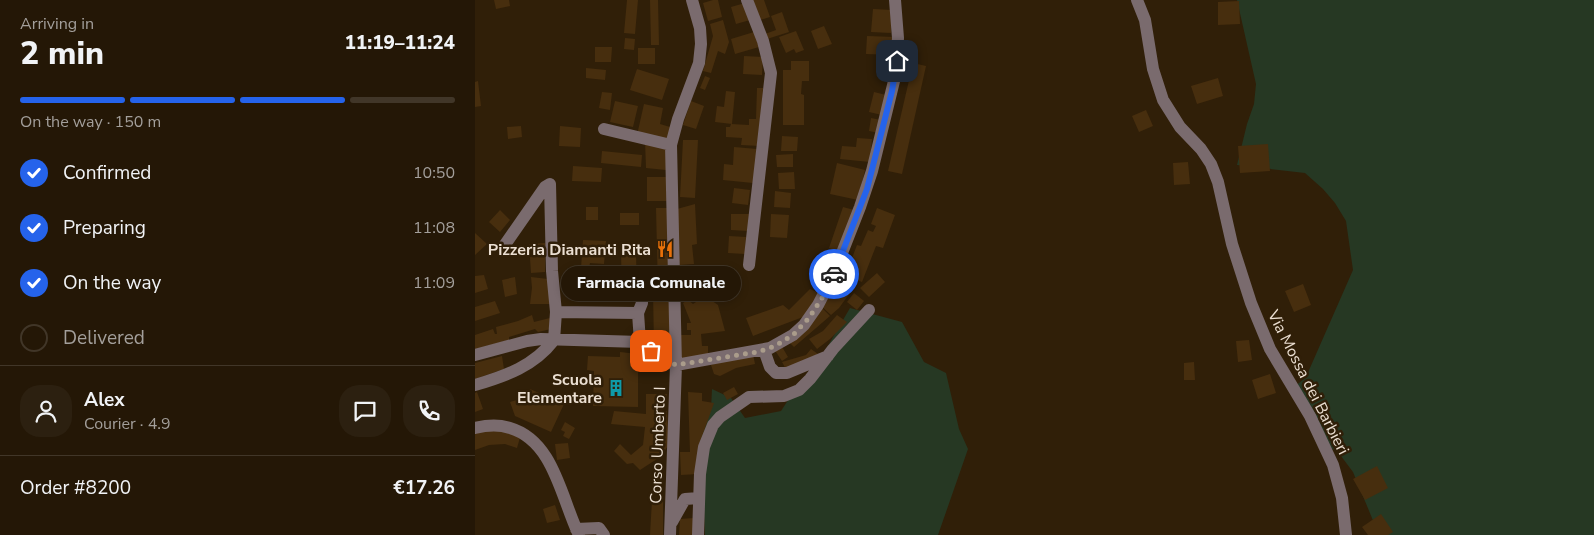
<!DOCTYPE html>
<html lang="en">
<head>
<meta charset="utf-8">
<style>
  body { margin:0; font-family:"Nunito Sans",sans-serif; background:#2c2010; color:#f1f3f6; height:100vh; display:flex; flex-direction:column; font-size:19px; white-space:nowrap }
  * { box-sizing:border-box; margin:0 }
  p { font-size:16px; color:#a39f9b }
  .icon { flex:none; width:28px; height:28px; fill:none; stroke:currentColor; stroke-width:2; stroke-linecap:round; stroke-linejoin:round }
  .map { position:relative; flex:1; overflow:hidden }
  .details { display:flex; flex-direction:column; background:#241706; width:475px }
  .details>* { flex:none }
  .pin { position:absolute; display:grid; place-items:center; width:42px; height:42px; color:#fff; margin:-21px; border-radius:10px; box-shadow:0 2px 8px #0006 }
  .courier { position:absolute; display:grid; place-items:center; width:50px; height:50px; margin:-25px; border:4px solid #2563eb; border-radius:50%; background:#fff; color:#222; box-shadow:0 1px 6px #0007 }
  .bubble { position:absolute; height:35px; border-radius:18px; background:#241706; box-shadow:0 2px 8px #0003,0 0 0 1px #413628; font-size:16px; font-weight:800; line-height:35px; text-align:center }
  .overview em { font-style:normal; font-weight:800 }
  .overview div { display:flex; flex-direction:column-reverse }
  .overview { display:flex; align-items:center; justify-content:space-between; height:85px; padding:0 20px }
  h1 { font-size:32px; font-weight:800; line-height:38px }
  .bar { display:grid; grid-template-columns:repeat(4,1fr); gap:8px 5px; align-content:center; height:60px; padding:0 20px }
  .bar i { height:6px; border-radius:4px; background:#413628 }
  .bar .active { background:#2563eb }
  .bar p { grid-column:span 4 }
  .line { display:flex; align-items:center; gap:12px; padding:0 20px; border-top:1px solid #413628 }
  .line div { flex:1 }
  .round { display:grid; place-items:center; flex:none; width:52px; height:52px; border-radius:20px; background:#2c2010 }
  ol { padding:0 20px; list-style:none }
  li { display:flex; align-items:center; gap:15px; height:55px }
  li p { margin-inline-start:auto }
  li .icon { padding:5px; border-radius:50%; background:#2563eb; color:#fff; stroke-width:4 }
  li:last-child { color:#a39f9b }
  li i { width:28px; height:28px; border:2px solid #413628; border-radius:50% }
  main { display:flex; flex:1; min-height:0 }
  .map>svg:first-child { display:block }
  .green { fill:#263823 }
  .building { fill:#472e0e }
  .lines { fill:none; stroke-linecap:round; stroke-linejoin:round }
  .minor { stroke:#7a6b6e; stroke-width:12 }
  .done { stroke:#aa9c8b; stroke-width:5; stroke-dasharray:0 9 }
  .route { stroke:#2563eb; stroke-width:6 }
  .labels { text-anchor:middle; stroke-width:5; stroke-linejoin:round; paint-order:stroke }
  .poi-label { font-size:16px; font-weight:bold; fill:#ebdfd2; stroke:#301f08; text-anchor:end }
  .street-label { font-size:16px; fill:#ebdfd2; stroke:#301f08 }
</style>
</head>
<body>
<main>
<section class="details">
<div class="overview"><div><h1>2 min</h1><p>Arriving in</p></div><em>11:19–11:24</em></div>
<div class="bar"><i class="active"></i><i class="active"></i><i class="active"></i><i></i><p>On the way · 150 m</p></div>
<ol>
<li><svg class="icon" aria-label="check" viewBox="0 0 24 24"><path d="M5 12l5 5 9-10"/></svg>Confirmed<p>10:50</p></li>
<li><svg class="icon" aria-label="check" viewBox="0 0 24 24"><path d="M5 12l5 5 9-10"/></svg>Preparing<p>11:08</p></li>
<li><svg class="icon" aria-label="check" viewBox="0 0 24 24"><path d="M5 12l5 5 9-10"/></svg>On the way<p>11:09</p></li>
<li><i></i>Delivered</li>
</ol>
<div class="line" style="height:90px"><a class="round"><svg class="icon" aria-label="person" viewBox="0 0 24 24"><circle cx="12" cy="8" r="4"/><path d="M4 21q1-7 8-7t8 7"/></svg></a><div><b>Alex</b><p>Courier · 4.9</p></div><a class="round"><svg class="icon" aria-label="chat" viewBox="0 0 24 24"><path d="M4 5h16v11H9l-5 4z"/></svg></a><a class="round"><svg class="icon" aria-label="phone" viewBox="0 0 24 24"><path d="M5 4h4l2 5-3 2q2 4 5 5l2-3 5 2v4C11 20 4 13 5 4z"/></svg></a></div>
<div class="line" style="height:65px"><div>Order #8200</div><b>€17.26</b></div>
</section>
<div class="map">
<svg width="1119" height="535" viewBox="0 0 1119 535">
  <rect width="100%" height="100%" fill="#301f08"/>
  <!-- green -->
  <path class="green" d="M762,0h357v535h-215l-26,-63 -12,-16 -17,-14 -32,-53 14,-12 47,-107 -7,-49 -11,-18 -12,-14 -18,-16 -68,-8 10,-41 7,-20 2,-20z
    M375,308l52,14 22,40 22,11 13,56 9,20 -30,86h-233l-1,-27 -10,-81 17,-18 1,-20 19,9 14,20 36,-7 13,-20 18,-18z"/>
  <!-- building -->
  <path class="building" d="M19,0h15l1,6 -14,3z
    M152,0h11l-3,34 -11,-1z
    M175,0h8l1,45h-8z
    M238,0h5l4,17 -14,4 -5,-18z
    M278,0h11l6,17 -10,3z
    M764,1l1,23 -22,1v-23z
    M270,3l5,17 -14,4 -5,-17z
    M398,9l19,1 -1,23 -20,-1z
    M307,12l7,20 -22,7 -2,-5 11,-4 -5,-14z
    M248,20l6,22 -4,12 -7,-3 -7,22 -8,-2 10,-35 -3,-12z
    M349,26l8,18 -14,5 -7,-18z
    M321,31l8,19 -8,3 -2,-4 -8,4 -7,-16z
    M279,32l5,15 -24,7 -4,-15z
    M392,36l28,1 -1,18 -28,-1z
    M150,38l10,1 -1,11 -10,-1z
    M120,47h17l-1,15h-16z
    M163,48h17v16h-17z
    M269,56l19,1 -1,18 -19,-1z
    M316,61h18v20h-7l-1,13 3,1v30h-21v-55h8z
    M438,63l13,3 -24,108 -14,-3z
    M111,68l20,2 -1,10 -19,-2z
    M162,69l32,10 -7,21 -32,-10z
    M230,76l5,2 -5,12 -5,-2z
    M743,78l5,18 -26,8 -6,-18z
    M3,81l3,25 -6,1v-25z
    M282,88h6l-3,58 -19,-1 1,-7 -16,-1v-10h4l1,-3 18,1v-6h7z
    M251,91l9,1 -3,32 -17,-2 2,-16 7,1z
    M127,92l10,1 -2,17 -11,-2z
    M399,92l12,3 -4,20 -13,-3z
    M140,101l23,5 -5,21 -23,-5z
    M216,101l13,5 -8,23 -13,-4z
    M169,104l19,4 -3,16 10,3 -3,14 -30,-6z
    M671,110l7,16 -14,6 -7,-16z
    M396,118l10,2 -2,13 -10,-2z
    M46,126l1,11 -14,2 -1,-12z
    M85,126l21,2 -1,19 -21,-1z
    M307,136l16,1 -1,14h-16z
    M382,138l15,1 -2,23 -30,-3 2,-13 14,1z
    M208,140h15l-3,58 -15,-1z
    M170,141l21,5v24l-20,-2z
    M793,144l2,27 -30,2 -2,-27z
    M259,147l23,2 -4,34 -30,-3 1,-16 9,1z
    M127,151l40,4 -1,12 -40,-4z
    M318,154v13h-16l-1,-12z
    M713,162l2,22 -16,1 -1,-22z
    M362,163l28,7 -7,30 -28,-6z
    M98,166l29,2 -1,14 -29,-1z
    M319,172l1,17h-16l-1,-16z
    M172,177h21v24h-21z
    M259,188l16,2 -2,15 -16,-2z
    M300,191l16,2 -1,15 -16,-1z
    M220,204l2,40 -5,1 2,19 -15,1 -2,-56z
    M111,207h12v13h-12z
    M368,207l11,3 -14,42 -11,-4z
    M181,208h13l4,138 -19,1 -1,-56h5z
    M402,208l18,7 -12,33 -7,-2 -14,36 -17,-6 12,-31 4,1 7,-16 5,2 3,-6 -5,-2z
    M25,210l10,10 -10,12 -11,-10z
    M145,213h19v12h-19z
    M256,214h18l-1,17 -17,-1z
    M296,214l18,1 -2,23 -17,-1z
    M0,233l12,11 -12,11z
    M254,236l17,1 -1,17 -17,-1z
    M108,240l23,1 -2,23 -14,-1 -1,5h-8z
    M70,243v29l-14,1 -2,-29z
    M146,253h15l1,40h-15z
    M343,261l15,6 -7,17 -15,-6z
    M97,272h14l1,28h-14z
    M402,273l8,9 -16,15 -9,-9z
    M221,274v22h-18l1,-21z
    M9,275l4,14 -13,4v-17z
    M137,276h7l1,16h-12l-1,-9 6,-1z
    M40,277l2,17 -12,3 -3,-17z
    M56,277l17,2 3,25h-21l2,-16z
    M361,277l19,9 -16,22 -8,7 -10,-9z
    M115,280h11l1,13 -11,1z
    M828,284l8,21 -17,7 -9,-21z
    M335,289l11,5 -18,23 -50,19 -7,-18 37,-13 6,5z
    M379,293l10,8 -7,9 -10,-8z
    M230,296l13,9 7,26 -24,3 1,12h6v10l-29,4v-25h12v-5h-4v-7h4l-8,-20 5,-3 5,4z
    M20,301l5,12 -25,8v-14z
    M347,308l8,8 -36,31 -6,-6z
    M57,315l2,7 16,-4 1,11 -13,3 -3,-3 -26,8v3l-34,9v-14l18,-6 2,5h2l-1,-7 22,-6z
    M362,315l10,7 -17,17 -13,10 -8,-10 14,-8z
    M774,340l3,20 -14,2 -2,-21z
    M306,345l7,12 -6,4 -8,-12z
    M336,349l7,5 -31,17 -5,-9 24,-7z
    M145,352l18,2v53l-45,-1 1,-35 -7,-1 1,-14 32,1z
    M278,354l2,10 -19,4 -16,8 -6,-2 -3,-9z
    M27,356l2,13 -29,10v-16z
    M719,362l1,18h-11v-17z
    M795,374l6,19 -18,6 -6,-19z
    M259,387l4,7 -11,6 -4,-7z
    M55,389l34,15 -13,28 -36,-16 -5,-14 17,-5z
    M2,392l6,17 -8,3v-19z
    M213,392l14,1v8l12,2 -15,42 -1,29 -17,1 -1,-23h10z
    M171,394h21l-1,8 -4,9h5l1,21v14l-8,11 -20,13 -7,-7 -6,1 -13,-13 6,-7 11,11 12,-10 2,-18 -34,-3 3,-13 32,3z
    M90,422l10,6 -6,11 -6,-3 2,-4 -4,-2z
    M8,429l38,5 -4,14 -12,-4 -16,1 -14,5v-18z
    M93,443l2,15 -13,2 -2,-16z
    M902,466l11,22 -23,12 -12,-21z
    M177,500l11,1v34h-13z
    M80,505l5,15 -13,3 -4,-14z
    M906,514l12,18 -5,3h-20l-6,-8z
    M219,518v17h-15l1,-16z"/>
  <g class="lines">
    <!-- minor -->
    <path class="minor" d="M272,0l16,41 8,32 -22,192
      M662,0l8,20 8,49 10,31 17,27 21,22 10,15 7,18 14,62 19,59 19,46 40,67 23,49 9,33 4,37
      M129,129l67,16
      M29,246l41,-59 5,-3 2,87 4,41 -2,28
      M81,312l82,1
      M165,342l-2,-29 4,-10 1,-26
      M289,350l6,17 6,6h11l41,-17
      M0,355l52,-14 14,-2 99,3 23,17 13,6
      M201,365l94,-17 23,-13 11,-10 14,-20 15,-29 27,-69 12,-36 23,-94 3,-39 -3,-38
      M0,385c31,-9 59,-19 79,-45
      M0,428c12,-3 23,-4 35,0 44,13 51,70 69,107
      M197,522l13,-23 14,-1
      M101,529l23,-1 5,7
      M195,535l6,-170 -5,-220 7,-26 21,-56 2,-19 -1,-16 -8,-28
      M223,535l2,-61 4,-27 9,-22 7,-8 29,-20 35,-1 15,-6 11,-11 23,-30 36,-39"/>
  </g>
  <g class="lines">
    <!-- done -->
    <path class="done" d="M176,351l12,8 13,6 81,-13 13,-4 10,-5 13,-8 16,-17 15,-23 10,-21"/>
    <!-- route -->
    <path class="route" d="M359,274l33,-85 25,-98 5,-30"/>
  </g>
  <!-- icons -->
  <defs>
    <g id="restaurant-bare" transform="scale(1.35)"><path d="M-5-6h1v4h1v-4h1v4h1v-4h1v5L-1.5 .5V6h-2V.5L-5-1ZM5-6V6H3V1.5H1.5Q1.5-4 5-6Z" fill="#e8710a" stroke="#301f08" stroke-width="2.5" paint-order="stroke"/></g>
    <g id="building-bare" transform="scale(1.35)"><path d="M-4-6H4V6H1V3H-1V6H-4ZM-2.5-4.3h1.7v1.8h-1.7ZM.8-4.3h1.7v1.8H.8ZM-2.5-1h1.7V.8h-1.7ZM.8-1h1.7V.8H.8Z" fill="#0f9aa8" stroke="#301f08" stroke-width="2.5" paint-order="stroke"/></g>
  </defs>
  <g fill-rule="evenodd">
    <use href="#restaurant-bare" x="190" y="249"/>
    <use href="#building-bare" x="141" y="388"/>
  </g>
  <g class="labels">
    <!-- poi labels -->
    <g class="poi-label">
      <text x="176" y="255">Pizzeria Diamanti Rita</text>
      <text x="127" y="385">Scuola<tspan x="127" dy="18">Elementare</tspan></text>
    </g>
    <!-- street labels -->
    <g class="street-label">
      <text transform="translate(834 382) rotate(63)" y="6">Via Mossa dei Barbieri</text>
      <text transform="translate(182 445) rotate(-88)" y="6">Corso Umberto I</text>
    </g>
  </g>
</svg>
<div class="pin" style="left:176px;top:351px;background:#ea580c"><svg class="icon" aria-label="bag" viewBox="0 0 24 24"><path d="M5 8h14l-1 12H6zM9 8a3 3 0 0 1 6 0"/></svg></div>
<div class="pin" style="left:422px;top:61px;background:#1f2937"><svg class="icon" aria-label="home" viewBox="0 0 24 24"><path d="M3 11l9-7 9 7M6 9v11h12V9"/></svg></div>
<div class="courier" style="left:359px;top:274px"><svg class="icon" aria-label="car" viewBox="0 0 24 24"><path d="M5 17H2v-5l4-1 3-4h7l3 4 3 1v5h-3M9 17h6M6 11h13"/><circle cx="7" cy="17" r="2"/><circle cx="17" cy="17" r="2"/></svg></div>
<div class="bubble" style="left:86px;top:266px;width:180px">Farmacia Comunale</div>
</div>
</main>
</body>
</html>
